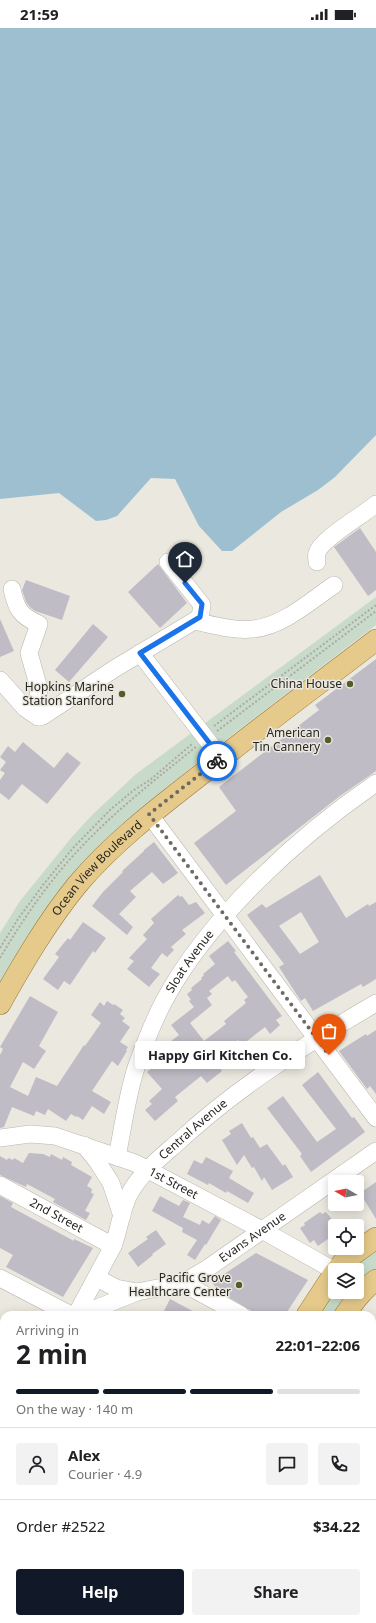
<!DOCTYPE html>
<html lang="en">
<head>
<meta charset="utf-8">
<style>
  body { margin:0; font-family:"Noto Sans",sans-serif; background:#f2f2f2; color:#202124; height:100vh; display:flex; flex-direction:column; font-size:15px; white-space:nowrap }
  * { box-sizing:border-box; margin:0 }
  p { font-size:13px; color:#757577 }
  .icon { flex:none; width:22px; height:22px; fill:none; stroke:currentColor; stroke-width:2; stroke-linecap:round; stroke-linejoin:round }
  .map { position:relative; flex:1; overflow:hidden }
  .details { position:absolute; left:0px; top:1283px; width:376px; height:312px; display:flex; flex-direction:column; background:#fff; border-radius:12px 12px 0 0; box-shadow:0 2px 10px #0003 }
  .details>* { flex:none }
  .needle { width:26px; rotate:279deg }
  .buttons { position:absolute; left:328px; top:1147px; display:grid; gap:8px }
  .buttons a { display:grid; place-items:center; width:36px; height:36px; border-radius:4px; background:#fff; box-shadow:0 2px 10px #0003; font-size:20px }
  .pin { position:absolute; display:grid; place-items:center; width:34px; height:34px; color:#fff; margin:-41px -17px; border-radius:50% 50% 50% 0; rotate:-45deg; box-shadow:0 0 4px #0007 }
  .pin .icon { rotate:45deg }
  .courier { position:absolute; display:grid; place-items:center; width:40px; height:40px; margin:-20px; border:3px solid #1a73e8; border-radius:50%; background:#fff; color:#222; box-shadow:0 1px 5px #0007 }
  .bubble { position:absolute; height:28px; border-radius:4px; background:#fff; box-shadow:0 2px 10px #0003; font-size:13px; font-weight:700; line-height:28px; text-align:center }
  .summary em { font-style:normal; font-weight:700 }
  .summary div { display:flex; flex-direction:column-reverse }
  .summary { display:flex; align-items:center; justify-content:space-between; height:68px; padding:0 16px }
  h1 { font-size:26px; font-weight:700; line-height:30px }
  .bar { display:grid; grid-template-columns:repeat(4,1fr); gap:6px 4px; align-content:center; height:48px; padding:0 16px }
  .bar i { height:5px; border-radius:3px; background:#e0e0e0 }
  .bar .current { background:#111827 }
  .bar p { grid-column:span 4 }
  .line { display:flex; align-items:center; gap:10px; padding:0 16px; border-top:1px solid #e0e0e0 }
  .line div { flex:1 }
  .round { display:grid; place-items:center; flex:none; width:42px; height:42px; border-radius:4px; background:#f2f2f2 }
  .primary-button { display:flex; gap:8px; margin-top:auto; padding:8px 16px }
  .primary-button a { flex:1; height:46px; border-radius:4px; background:#111827; color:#fff; font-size:16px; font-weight:700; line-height:46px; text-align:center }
  .primary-button a+a { background:#f2f2f2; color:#202124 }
  .status { display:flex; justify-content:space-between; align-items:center; height:28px; padding:0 20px; background:#fff; direction:ltr }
  .status svg { height:11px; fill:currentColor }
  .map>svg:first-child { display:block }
  .green { fill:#c8dbca }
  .water { fill:#9dbfcf }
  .building { fill:#bfbcc5; fill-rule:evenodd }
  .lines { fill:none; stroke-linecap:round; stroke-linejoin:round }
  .minor-casing { stroke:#b9b6ae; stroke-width:18 }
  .major-casing { stroke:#997a34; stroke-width:22 }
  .path { stroke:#acaaa2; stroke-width:2; stroke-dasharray:2 2; stroke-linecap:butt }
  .minor { stroke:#fff; stroke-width:17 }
  .major { stroke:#e6ca8b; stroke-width:21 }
  .done { stroke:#6c6a64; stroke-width:4; stroke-dasharray:0 7.2 }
  .route { stroke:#1a73e8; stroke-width:5 }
  .poi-dot { fill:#535c2a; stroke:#ebe8df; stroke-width:1.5 }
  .labels { text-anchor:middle; stroke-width:3; stroke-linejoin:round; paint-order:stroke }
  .poi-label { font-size:12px; fill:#272622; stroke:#ebe8df; text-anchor:end }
  .street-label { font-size:12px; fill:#272622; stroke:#ebe8df }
</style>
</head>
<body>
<div class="status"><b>21:59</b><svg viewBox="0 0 49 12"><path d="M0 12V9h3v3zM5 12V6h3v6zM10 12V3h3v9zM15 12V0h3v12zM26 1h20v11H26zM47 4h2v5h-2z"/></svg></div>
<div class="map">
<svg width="376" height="1595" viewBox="0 0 376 1595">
  <rect width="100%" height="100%" fill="#ebe8df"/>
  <!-- green -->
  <path class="green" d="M376,569v28l-140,107 -68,54 -18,17 -150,184v-54l20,-32 51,-63 22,-24 43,-40z
    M376,1216v27l-19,17v-18h-12z
    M335,1256v8h18l-16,23h-23z"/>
  <!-- water -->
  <path class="water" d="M0,0h376v407l-41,42 -17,13 -37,22 -49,39h-10l-23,-25 -24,-47 -24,-1 -34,38 -11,4 -10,1 -37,-28 -59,6z"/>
  <!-- building -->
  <path class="building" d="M360,500l16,24v38l-8,6 -34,-49z
    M158,536l29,39 -27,25 -32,-36z
    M26,552l44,16 -8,24 -27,-9 -5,-4 -4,-5 -4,-12z
    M0,591l14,32 -14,6z
    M93,596l15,13 -39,45 -14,-12z
    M376,631v112l-36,25 -114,89 -32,-42 42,-32 -17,-24 100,-77 -4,-5z
    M23,714l31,26 13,-16 14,11 -34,41 -25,-20 -13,16 -9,-7v-13l5,-7 -5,-3 6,-8 -6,-5 8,-11 7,6z
    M154,814l24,31 -15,11 -11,-12 -22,19 6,6 -17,17 14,13 -6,8 -35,-29 11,-14 20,-20 -1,-1 22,-20v-1z
    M320,847l26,43 22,-14 1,2 7,-4v77l-13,8 -2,-3 -48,27 -8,-13 -4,3 -6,-9 -16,-25 5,-3 -37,-49 15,-11 4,4zM301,884l18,30 -19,12 -21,-28z
    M178,867l2,2 2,-1 7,9 7,-3 9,11 -23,17 4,4 -15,13 3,3 -7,7 -5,-4 -11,15 9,6 -11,13 -22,-18 7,-8 -5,-3 18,-19 -4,-4 11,-12 -3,-4z
    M83,894l23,16 -11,15 -2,-2 -23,34 -6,-4 -6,9 -15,-11 16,-22 -4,-3 13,-16 2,2z
    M228,913l8,10 -2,1 48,64 -6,4 4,5 -10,9 -5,-7 -23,18 -4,-5 -26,19 10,12 -15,12 -6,-7 -26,21 3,4 -23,20 -10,-11 7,-6 -3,-3 13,-12 -15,-17 22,-17 -6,-8 16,-12 -8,-10 23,-18 -5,-6 2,-1 -4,-6 5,-4 -1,-2 11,-9 -1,-1 3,-3 -1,-1 12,-10 -6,-8zM228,948l4,6 3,-2 13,17 -4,3 2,3 -22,18 2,3 -22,17 -14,-18 22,-18 -5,-7 5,-4 -3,-3z
    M30,968l28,16 -19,34 7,5 -12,18 -11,-7 -13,25 18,9 8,-19 21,9 27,-41 1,1 16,-23 -10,-8 9,-13 4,4 3,-5 6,4 1,-1 9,6 -3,4 5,4 -3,3 8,6 -10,15 8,5 -2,3 1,1 -9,15 -6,-5 -20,30 19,11 -7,12 -12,-8 -9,14 -6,-4 -1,1 -5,-3 -5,7 -18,-12 -3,6 -9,-4 -2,5 -22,-9 -8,20 -4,1v-73l3,-6 -3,-2z
    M376,1002v64l-6,-8 -3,3 -28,-38 27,-17 1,2z
    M318,1044l34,46 2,-1 11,15 -54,40 -11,-16 2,-2 -35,-46 16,-12 34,46 19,-13 -34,-44z
    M242,1095l9,15 2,-1 7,11 7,-4 16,22 2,-2 8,13 -21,13 -8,-13 -2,4 -8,-14 -2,1 -8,-13 -7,10 -15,-25 9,-6 -2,-3z
    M29,1125l14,1 7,3 1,-3 11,6 1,-3 9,5 -1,3 21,12 -5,9 5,3 -1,4 3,1 -9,17 5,2 -4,7 -33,-18 2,-3 -28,-15 -1,3 -26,-12v-19l7,4 1,-2 5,2 1,-2 9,5z
    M206,1129l27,14 -4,7 25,15 -6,10 -21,-12 -1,2 -17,-10 -1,2 -21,-11 7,-14 8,4z
    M376,1154v37l-16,-26z
    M0,1168l13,7 -2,4 63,34v-2l19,9 -30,49 -57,-30 7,-12 -13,-7z
    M160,1168l19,10 4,-6 7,3 -7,14 17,8 2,-5 7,4 6,-8 6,4 -15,25 -1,-1 -10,16 -8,-5 10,-15 -15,-8 1,-4 -31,-17z
    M320,1184l2,2 4,-2 9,11v11l-17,12 -4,-6 -4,3 -10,-15 5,-3 -1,-2z
    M156,1202l10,14 -14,10 1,1 -15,12 -10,-14 20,-14 -2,-2z
    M256,1225l52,27 -23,35h-27l-40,-24 -6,-9z
    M170,1271l30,16h-38z"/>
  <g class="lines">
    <!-- minor casing -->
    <g class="minor-casing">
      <g id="minor">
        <path d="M317,534c0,-3 -1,-6 0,-9 4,-14 46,-38 59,-49"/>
        <path d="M12,561c4,19 8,27 27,35l-10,29 9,32 2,32"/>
        <path d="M194,593c19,4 39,10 59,8 30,-3 56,-27 81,-44"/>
        <path d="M140,625l81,105"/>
        <path d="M0,652l25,28 13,9 5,-1 71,-47 80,-48 6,-4 2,-12 -34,-43"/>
        <path d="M149,786l227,304"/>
        <path id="s1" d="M0,1110l30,-4 25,2 80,27 127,67 73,41"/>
        <path d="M84,1117l13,16 14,22 11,33"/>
        <path id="s2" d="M117,1129c6,-30 10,-61 19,-89 8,-23 17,-46 28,-67 45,-84 135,-165 212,-218"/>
        <path id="s3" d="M0,1157l113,61"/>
        <path d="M0,1250l71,37"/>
        <path id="s4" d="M97,1250l19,10 21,4 46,-9 25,-15 168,-117"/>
        <path d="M183,1255l58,32"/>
        <path id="s5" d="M76,1287l37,-69c7,-18 8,-38 18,-55 11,-19 30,-34 46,-48 60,-56 129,-99 199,-140"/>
        <path d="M80,1287l57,-23"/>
        <path d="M0,1341l4,3"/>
        <path d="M372,1359l4,2"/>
        <path d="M0,1427l4,-7"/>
        <path d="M372,1452l4,3"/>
        <path d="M0,1529l4,2"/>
        <path d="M372,1545l4,3"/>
        <path d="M116,1591l7,4"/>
        <path d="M282,1591l8,4"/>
      </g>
    </g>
    <!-- major casing -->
    <g class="major-casing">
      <g id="major">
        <path id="s6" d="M0,976c23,-41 47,-82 77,-119 38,-45 85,-80 131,-116 55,-44 112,-86 168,-129"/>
        <path d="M337,1242l7,-9 32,-23"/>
        <path d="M307,1287l28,-43"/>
        <path d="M345,1287c9,-14 18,-26 31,-35"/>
        <path d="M151,1595l2,-4"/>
        <path d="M185,1595l1,-4"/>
      </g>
    </g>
    <!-- path -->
    <path class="path" d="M214,698l162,-121
      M217,703l159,-120
      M0,920l18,-29 25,-34 30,-37 37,-38 24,-20 16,-10 42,-36
      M0,930c24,-41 52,-81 85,-115 34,-35 73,-66 111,-96"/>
    <!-- minor -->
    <use href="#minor" class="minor"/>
    <!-- major -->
    <use href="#major" class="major"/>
  </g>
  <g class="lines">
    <!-- done -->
    <path class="done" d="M217,733l-68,53 180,241"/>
    <!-- route -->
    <path class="route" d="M185,555l17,21 -2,13 -60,36 81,105 -4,3"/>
  </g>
  <!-- markers -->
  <g class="poi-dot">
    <circle cx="350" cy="656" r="4"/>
    <circle cx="122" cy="666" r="4"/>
    <circle cx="328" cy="712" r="4"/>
    <circle cx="239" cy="1257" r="4"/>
  </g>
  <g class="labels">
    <!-- poi labels -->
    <g class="poi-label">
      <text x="342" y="660">China House</text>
      <text x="114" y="663">Hopkins Marine<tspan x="114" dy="14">Station Stanford</tspan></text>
      <text x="320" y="709">American<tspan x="320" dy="14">Tin Cannery</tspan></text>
      <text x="231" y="1254">Pacific Grove<tspan x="231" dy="14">Healthcare Center</tspan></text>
    </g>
    <!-- street labels -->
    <g class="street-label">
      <text dy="4" stroke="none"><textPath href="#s6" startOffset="168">Ocean View Boulevard</textPath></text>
      <text dy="4" stroke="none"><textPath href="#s2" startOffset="211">Sloat Avenue</textPath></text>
      <text dy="4" stroke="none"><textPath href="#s5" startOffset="224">Central Avenue</textPath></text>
      <text dy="4" stroke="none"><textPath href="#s1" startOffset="183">1st Street</textPath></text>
      <text dy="4" stroke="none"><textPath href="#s3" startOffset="64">2nd Street</textPath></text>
      <text dy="4" stroke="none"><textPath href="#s4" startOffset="173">Evans Avenue</textPath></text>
    </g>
  </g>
</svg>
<div class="buttons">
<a><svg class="needle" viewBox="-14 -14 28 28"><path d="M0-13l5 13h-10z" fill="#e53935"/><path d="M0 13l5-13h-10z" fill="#757577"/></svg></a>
<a><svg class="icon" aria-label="locate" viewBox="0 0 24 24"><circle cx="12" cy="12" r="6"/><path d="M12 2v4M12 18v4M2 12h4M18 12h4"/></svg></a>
<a><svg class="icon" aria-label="layers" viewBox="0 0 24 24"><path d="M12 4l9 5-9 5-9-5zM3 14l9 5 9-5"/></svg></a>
</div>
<div class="pin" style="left:329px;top:1027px;background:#ea580c"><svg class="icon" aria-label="bag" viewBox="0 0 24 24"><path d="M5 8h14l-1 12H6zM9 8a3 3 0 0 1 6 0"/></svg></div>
<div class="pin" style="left:185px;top:555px;background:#1f2937"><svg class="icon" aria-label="home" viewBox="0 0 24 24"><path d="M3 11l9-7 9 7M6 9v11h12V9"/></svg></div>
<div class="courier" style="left:217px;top:733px"><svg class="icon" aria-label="bike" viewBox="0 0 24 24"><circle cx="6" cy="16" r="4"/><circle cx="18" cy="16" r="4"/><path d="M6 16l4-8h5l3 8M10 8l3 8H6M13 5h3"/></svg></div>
<div class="bubble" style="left:135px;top:1013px;width:170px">Happy Girl Kitchen Co.</div>
<section class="details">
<div class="summary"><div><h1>2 min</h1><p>Arriving in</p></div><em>22:01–22:06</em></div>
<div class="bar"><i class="current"></i><i class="current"></i><i class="current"></i><i></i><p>On the way · 140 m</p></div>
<div class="line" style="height:72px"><a class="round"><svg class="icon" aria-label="person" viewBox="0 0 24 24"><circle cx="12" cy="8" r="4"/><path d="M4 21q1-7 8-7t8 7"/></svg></a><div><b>Alex</b><p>Courier · 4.9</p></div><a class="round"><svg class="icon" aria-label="chat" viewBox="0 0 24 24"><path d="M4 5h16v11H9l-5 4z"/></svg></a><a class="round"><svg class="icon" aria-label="phone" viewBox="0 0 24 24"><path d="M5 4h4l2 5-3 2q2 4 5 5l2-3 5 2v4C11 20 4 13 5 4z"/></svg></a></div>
<div class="line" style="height:52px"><div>Order #2522</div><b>$34.22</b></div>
<div class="primary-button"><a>Help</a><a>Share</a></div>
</section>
</div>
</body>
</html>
